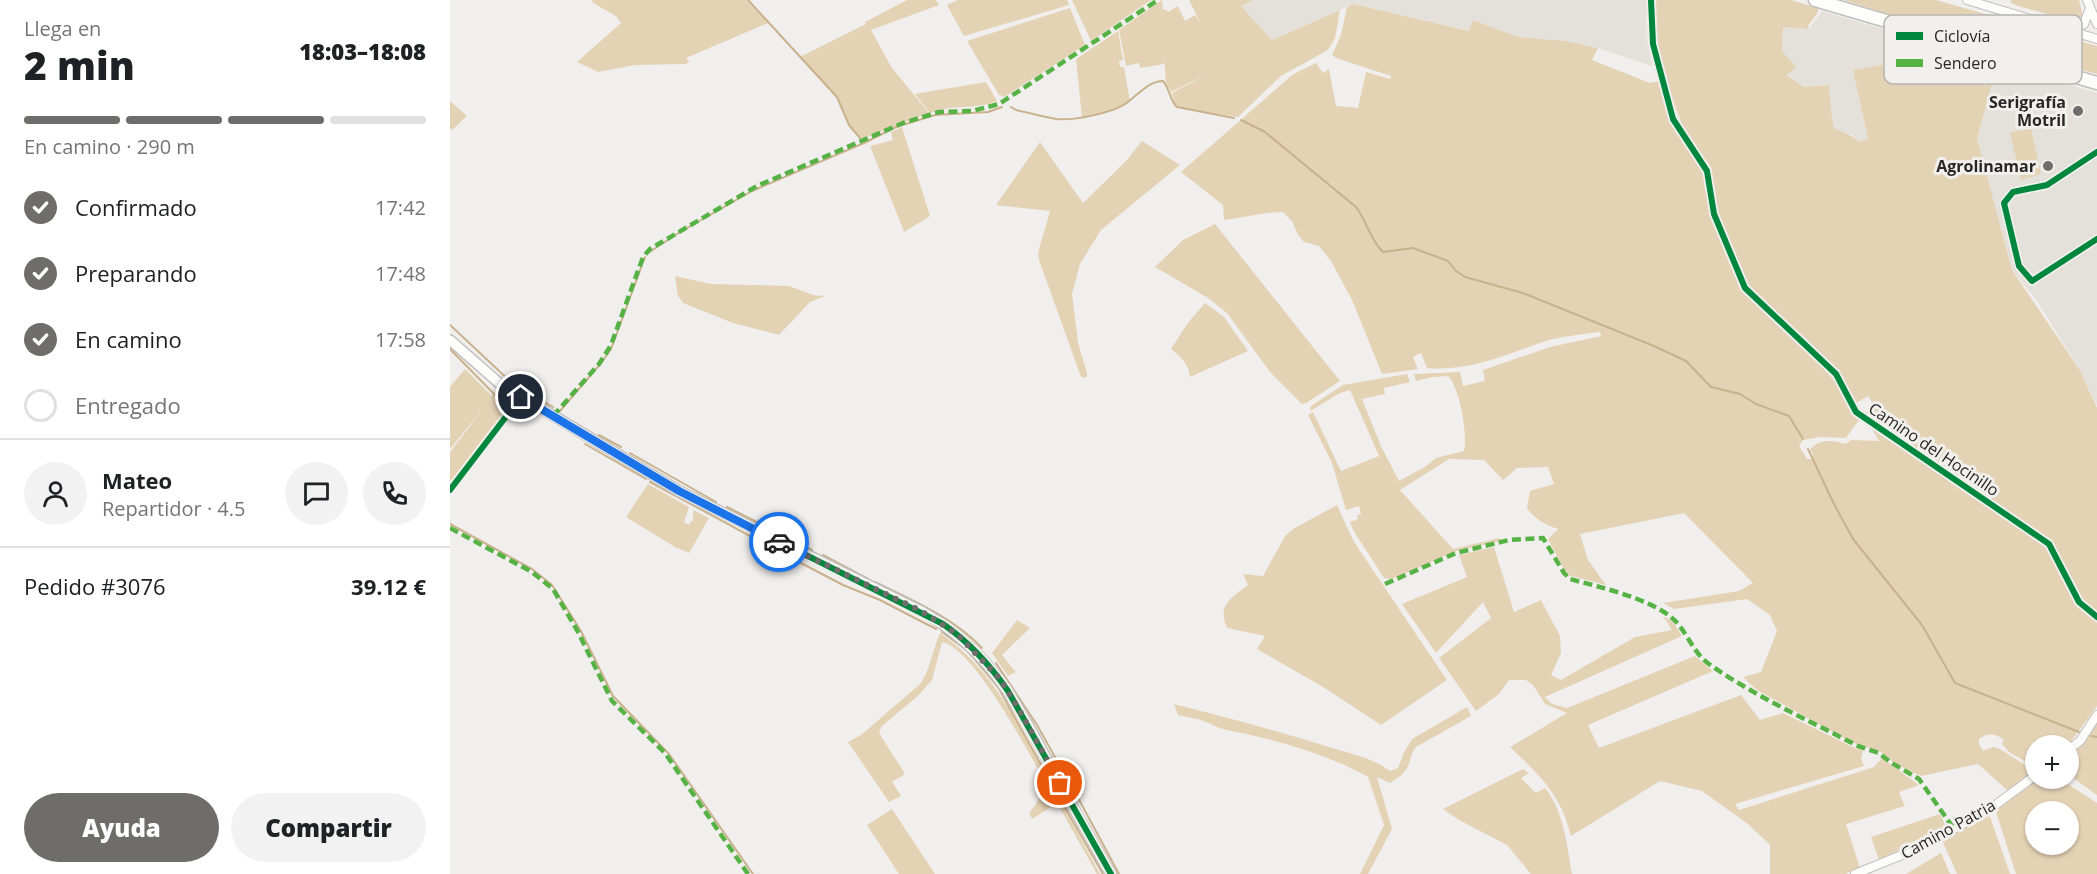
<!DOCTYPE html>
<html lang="es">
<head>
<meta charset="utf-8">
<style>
  body { margin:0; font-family:"Open Sans",sans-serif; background:#f2f2f2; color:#202124; height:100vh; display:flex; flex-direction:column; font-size:22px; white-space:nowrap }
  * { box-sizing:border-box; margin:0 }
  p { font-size:20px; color:#757577 }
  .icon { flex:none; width:33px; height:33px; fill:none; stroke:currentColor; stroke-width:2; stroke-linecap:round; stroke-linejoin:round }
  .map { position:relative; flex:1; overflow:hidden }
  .side { display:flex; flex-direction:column; background:#fff; width:450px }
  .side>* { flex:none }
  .tools { position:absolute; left:1575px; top:735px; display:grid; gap:12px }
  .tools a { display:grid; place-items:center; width:54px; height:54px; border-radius:50%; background:#fff; box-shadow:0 2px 4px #0004; font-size:30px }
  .pin { position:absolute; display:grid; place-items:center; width:51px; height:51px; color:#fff; margin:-26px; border:3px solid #fff; border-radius:50%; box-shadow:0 2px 6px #0007 }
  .courier { position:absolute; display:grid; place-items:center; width:60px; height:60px; margin:-30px; border:4px solid #1a73e8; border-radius:50%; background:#fff; color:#222; box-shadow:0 2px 8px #0007 }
  .summary em { font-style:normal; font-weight:800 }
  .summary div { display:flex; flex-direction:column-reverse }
  .summary { display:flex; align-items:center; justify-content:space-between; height:102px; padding:0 24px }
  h1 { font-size:39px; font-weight:800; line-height:45px }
  .bar { display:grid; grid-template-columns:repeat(4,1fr); gap:9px 6px; align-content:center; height:72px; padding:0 24px }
  .bar i { height:8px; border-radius:4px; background:#e0e0e0 }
  .bar .on { background:#6e6d6c }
  .bar p { grid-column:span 4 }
  .line { display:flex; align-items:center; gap:15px; padding:0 24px; border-top:2px solid #e0e0e0 }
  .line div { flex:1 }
  .round { display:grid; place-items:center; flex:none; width:63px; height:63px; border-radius:32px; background:#f2f2f2 }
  ol { padding:0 24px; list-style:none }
  li { display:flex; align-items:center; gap:18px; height:66px }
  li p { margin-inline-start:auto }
  li .icon { padding:6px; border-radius:50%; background:#6e6d6c; color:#fff; stroke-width:4 }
  li:last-child { color:#757577 }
  li i { width:33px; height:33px; border:3px solid #e0e0e0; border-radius:50% }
  .action { display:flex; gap:12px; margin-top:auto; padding:12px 24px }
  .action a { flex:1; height:69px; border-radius:36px; background:#6e6d6c; color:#fff; font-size:24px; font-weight:800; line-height:69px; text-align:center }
  .action a+a { background:#f2f2f2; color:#202124 }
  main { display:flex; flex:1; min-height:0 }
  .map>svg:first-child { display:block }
  .built { fill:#e4e0da }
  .green { fill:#e4d2b5; fill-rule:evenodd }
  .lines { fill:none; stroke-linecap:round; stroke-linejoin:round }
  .stream { stroke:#c9b18c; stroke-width:2 }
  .minor-casing { stroke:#c0bfbe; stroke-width:10 }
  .tertiary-casing { stroke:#c0bfbe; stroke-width:12 }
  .trunk-casing { stroke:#c0bfbe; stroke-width:15 }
  .minor { stroke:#fdfdfc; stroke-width:8 }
  .tertiary { stroke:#fdfdfc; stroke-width:9 }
  .trunk { stroke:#fdfdfc; stroke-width:12 }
  .quiet { stroke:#56b245; stroke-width:4.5; stroke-dasharray:9 4.5; stroke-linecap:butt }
  .cycleway-casing { stroke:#f2f0ec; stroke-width:10 }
  .cycleway { stroke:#00873e; stroke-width:6 }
  .done { stroke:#6e6d6c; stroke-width:6; stroke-dasharray:0 10.8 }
  .route { stroke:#1a73e8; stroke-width:8 }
  .poi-dot { fill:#6e6d6c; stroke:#f2f0ec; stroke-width:2 }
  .labels { text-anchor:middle; stroke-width:6; stroke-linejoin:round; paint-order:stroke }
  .poi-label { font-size:16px; font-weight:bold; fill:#282726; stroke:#f2f0ec; text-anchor:end }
  .street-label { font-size:16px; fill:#282726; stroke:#f2f0ec }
  .key { fill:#f2f0ec; stroke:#b5b4b1; stroke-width:1.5 }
  .key-label { font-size:16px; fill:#282726 }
</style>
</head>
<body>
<main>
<section class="side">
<div class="summary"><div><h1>2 min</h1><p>Llega en</p></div><em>18:03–18:08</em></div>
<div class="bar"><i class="on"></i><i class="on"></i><i class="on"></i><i></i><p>En camino · 290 m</p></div>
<ol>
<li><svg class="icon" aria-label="check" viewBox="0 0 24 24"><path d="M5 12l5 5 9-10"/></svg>Confirmado<p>17:42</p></li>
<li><svg class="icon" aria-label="check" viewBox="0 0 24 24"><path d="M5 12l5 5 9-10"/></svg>Preparando<p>17:48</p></li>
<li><svg class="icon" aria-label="check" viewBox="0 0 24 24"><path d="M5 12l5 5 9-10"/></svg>En camino<p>17:58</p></li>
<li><i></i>Entregado</li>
</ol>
<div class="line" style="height:108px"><a class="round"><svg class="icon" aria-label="person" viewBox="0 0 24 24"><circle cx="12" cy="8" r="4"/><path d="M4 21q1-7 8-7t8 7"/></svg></a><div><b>Mateo</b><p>Repartidor · 4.5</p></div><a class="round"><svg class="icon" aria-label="chat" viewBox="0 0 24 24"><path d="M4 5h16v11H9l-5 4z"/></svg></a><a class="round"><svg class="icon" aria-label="phone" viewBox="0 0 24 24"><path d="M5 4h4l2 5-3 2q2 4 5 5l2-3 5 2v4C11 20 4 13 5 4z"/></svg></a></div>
<div class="line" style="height:78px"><div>Pedido #3076</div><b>39.12 €</b></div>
<div class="action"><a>Ayuda</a><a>Compartir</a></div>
</section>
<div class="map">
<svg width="1647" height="874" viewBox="0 0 1647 874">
  <rect width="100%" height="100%" fill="#f1efed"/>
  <!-- built -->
  <path class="built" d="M803,0h393v36l6,30 -54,-18 -32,-7 -48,-4 -45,-17 -3,11 -117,-27 -81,36 -31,-34z
    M1372,11l275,82v313l-16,-34 -44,-71 -25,-31 -35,-132 1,-4h-46l-10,-76 -69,12 15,70 -8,2 -9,-8 -7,-1 -10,-5 -3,-17 -2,-26 -25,2 -17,-13 -5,-23 1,-24 26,2z"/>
  <!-- green -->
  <path class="green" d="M142,0h154l22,23 -82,35 3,4 -3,2 -51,1 -37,7 -21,-10 44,-39 -5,-7 -23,-13z
    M457,0h29l3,5 -68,25 21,38 37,45 -67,26 -13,-14 -12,-29 -37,-39 66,-33 -1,-2z
    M508,0h109l2,5 -105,31 -17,-31z
    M622,0h79l-60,41z
    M712,0l1,10 3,-1 2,3 10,-6 7,15 10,-6 6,9 -12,-24h64l-12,6 31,34 68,-30 -5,28 -7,12 -47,26 -43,41 -51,-8 -12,-4 -3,-12 39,-21 -40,20 -5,-9 -2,-26v7l-24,4 -1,-5 -13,3 -7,-36z
    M1206,0h135l27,8v4l-10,14 1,3 -26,-2 -1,24 14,16 -9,8 17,12 25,-2 2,26 3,17c10,5 18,7 26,14l8,-3 -15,-69 69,-12 3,19 -1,-13h4l-2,-19 71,21 -20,72 35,132 69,102 16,36v206l-16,-14 -30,-58 -188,-128 12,-7 -7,-11 -12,7 -19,-32 -89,-84 -30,-75 -7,-45 -28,-40 -17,-45 -8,-31z
    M1394,0h92l161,46v28l-175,-49z
    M1561,0h68l4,17 -7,5 -58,-16 -7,-3z
    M903,4l116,27 4,-11 45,17 48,4 32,7 -6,12 58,23 9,-2 14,43 24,35 8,17 6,39 18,46 15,31 72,66 21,27 22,35 -13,18 -26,-1 -17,3 -4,6 8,13h4l2,-5 -3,-4c8,-12 23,-10 36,-6l5,-4 28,1 -7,-12 175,119 28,55 22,20v83l-28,38 -33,2 -1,21 -26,-15 -7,-8 2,-4c-9,-7 -16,-7 -25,-1v5l4,7c3,-1 6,-3 10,-4 6,-1 31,19 40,22v4l-25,18 -30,-27 -57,12 -27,-13 -13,-11 -30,-10 -94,-52 -14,-13 18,-5 16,-41 -7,-16 -23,-16 -73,10 -11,-6 76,-12 14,-8 -69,-70 -104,21 8,26 18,25 -35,-9 -6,-5 -17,-32 10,-10c-14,-5 -22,-9 -31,-21l3,-17 24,-7 -6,-17 -31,1 -14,12 -19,-20 -35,-1 -49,31 53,59 46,-11 2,3 -45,10 -59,26 -8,2 -5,-1 -31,-48 -3,-8 8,-3 -1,-4 4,-1 -2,-8 -13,4 -14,-47 -24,-48 5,-3 28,59 38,-15 -29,-66 -10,3 -30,18 1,-5 32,-21 64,-11 3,8 -26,6 1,6 -23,5 19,47 18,35 26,-14 11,-9 28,-7c4,-16 -4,-63 -16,-75l-15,1 -17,4 -2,-7 46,-2 3,14 22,-5 -2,-11 67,-23 51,-11 -1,-4c-17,2 -34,4 -51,8 -40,13 -78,32 -122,28l-6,-15 -8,4 5,12 -36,5 -30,-74 -21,-39 -12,-15 -15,-4 -6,-7 -6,-14 -9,-9c-20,0 -39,6 -59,8l-1,-15 -42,-33 111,-97 24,-12 7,10 6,-4 7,37 22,2 8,-36 24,7 1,-3 -55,-18 -4,-3 9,-20 6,-28z
    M620,8l15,37 -81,52 -5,-2 -32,-54z
    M668,31l5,29 -4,1 1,6h4l6,35 -14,8 -34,8 -6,-59z
    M536,82l11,19c-22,9 -45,3 -67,12l-15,-19z
    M0,101l17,15 -15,14 -2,-2z
    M452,127l28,89 -26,16 -34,-86 23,-6 -2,-8z
    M1581,129l10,45 -20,6 -11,-48z
    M692,141l38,24 -79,65 -21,34 -8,30 6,49 9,30v3l-3,2 -3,-1 -42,-117 -1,-7 12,-42 -54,-6 44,-63 43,61 43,-42z
    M765,224l125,157 -34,22 -4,1 -32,-32 -43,-59 -19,-15 -53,-31 28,-27z
    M225,276l36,8 78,2 24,9 12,1 -15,6 -31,33 -46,-12 -50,-20 -5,-7z
    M755,303l19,14 24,34 -58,26c-1,-13 -9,-20 -19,-28l16,-25z
    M15,369l25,25 1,3 1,-3c10,8 12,14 8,26l-50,62v-30l36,-47 -36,44v-62z
    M198,484l41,23 -5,15 5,3 2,-4h2v-11l16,8 -20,35 -14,-6 -49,-30z
    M887,505l15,33 10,16 85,126 -66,45 -58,-38 -66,-38 8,-13 -38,-8c-10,-23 4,-30 21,-43l-5,-11 20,2 22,-40 8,-7z
    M1044,547l20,65 27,-12 19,36 1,17 -10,22 10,5 74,-43 37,-7 -9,-14 10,6 9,14 -137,61 7,7 15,4 128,-52 18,15 -125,54 11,23 142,-53 19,25 23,-7 74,36 6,1 -2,9 3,7 -129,38 4,6 135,-43 8,-9 37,27 -20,7 6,14 -59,18 14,44 -15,6h-75v-29l-22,-21 -46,-33 -42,-10 -89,55c-11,-43 -30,-59 -61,-89l57,-34 -22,-9 -12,-19 -7,-5h-17l-10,14 -23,17 -37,-53 52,-40 -8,-16 -47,51 -34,-49 65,-27 -8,-22z
    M567,620l13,8 -28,27 14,17 -8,4 -16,-23z
    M490,633c59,40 86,108 120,168l-28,18 -3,-6c11,-14 16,-21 12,-39 -17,-29 -68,-126 -99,-132l-10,38 -13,15 -37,31 -3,7 26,41 -13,8 9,14 -12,6 -41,-60 13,-7 59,-51c10,-14 13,-35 20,-51z
    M724,704c51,13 101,26 152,42 21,7 46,11 64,25l8,-3 6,-16 8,-13 55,-32 4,9 -55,31c-4,5 -4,7 -6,13 -2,12 -11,17 -20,23l-13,-6 15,52 -24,45h-8l24,-49 -16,-48c-42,-24 -98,-39 -146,-48 -7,-2 -14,-7 -21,-9 -7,-2 -16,-3 -23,-5z
    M1647,720v75l-28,-20v-21l13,-11z
    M1073,769l6,4 -8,5 15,15 9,-5c19,23 22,58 27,86h-41l-24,-29 -48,-25 -16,-11z
    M1587,779h23l37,24v71h-81l-21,-65zM1586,812h32v32h-32z
    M613,806l37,68h-3l-37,-66z
    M442,809l43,65h-36l-32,-49z
    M1490,814l6,13 -67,33 -8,-23z
    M1539,814l21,60h-53l-15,-34z
    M1491,853l9,21h-44z"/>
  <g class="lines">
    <!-- stream -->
    <path class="stream" d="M298,0l89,97 12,28 11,13
      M561,107l5,3c14,3 28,7 41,9 17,2 54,-6 68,-15 12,-8 23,-23 38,-23 7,8 7,20 14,26l57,11
      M791,120l24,12 91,75c11,14 14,33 27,45l30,-4 35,13 8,10 9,6 58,16 131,53 32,15 25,26 29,7 16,10 33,12 14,23
      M198,253l32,-21 72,-41 112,-48 32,-16 39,-12 53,-3 14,-5
      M0,325l61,57 42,25
      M0,349l47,48
      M110,411l42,-49 9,-13 34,-92
      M149,435l22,12
      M135,444l61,35
      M1358,449l25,53 20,37 69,86 33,58 124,49
      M180,453l86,49
      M200,482l126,68
      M277,507l36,18
      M0,524l82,45 20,16 29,46 32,65 56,58 84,120
      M323,530l39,20
      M332,553l61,32 37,15 56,29
      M373,555l45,24
      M425,582c37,18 79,36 107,66
      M492,632l26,19 30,36 62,112
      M546,663l41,62 28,50
      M1641,736l6,1
      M620,783l49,91
      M614,806l39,68"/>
    <!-- minor casing -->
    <g class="minor-casing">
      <path id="minor" d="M1201,0l2,44 20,75 34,52 7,43 31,74 91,86 20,38 193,132 30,58 18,15
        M1517,0l130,39
        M1637,0l10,24
        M1622,30l12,-6 6,-16
        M1647,152l-50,33 -34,7 -9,11 15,63 13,15 65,-42
        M1618,750l12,-9 17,-26
        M1405,874l64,-26 71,-39 46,-34"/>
    </g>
    <!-- tertiary casing -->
    <g class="tertiary-casing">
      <path id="tertiary" d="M0,340l49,43 180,108 242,120c73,41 98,97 136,167 18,33 36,64 54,96"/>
    </g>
    <!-- trunk casing -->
    <g class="trunk-casing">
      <path id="trunk" d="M1365,0l282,83"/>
    </g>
    <!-- minor -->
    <use href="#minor" class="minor"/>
    <!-- tertiary -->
    <use href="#tertiary" class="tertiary"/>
    <!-- trunk -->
    <use href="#trunk" class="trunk"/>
    <!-- quiet -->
    <path class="quiet" d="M103,416l46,-52 12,-19 32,-88 7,-8 107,-63 146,-63 36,-11 33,-1 27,-7 159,-104
      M0,528l82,44 21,17 24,41 35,71 53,52 83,121
      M935,584l71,-31 53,-13 34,-2 21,35 6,6c29,8 79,19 102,39 14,11 20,34 37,46 47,33 99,56 149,82l21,7 11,9 29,17 35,50"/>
    <!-- cycleway casing -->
    <g class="cycleway-casing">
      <path id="cycleway" d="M1201,0l2,44 20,75 34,52 7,43 31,74 91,86 20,38 193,132 30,58 18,15
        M1647,152l-50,33 -34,7 -9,11 15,63 13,15 65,-42
        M0,490l71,-93 158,94 264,133c26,18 47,41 65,67l103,183"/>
    </g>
    <!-- cycleway -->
    <use href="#cycleway" class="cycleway"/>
  </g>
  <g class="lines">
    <!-- done -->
    <path class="done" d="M329,542l142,69 36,23 43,45 17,27 43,77"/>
    <!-- route -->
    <path class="route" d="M71,397l158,94 100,51"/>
  </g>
  <!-- markers -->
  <g class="poi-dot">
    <circle cx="1628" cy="111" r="6"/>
    <circle cx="1598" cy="166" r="6"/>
  </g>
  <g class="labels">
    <!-- poi labels -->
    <g class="poi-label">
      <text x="1616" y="108">Serigrafía<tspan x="1616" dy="18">Motril</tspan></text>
      <text x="1586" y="172">Agrolinamar</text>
    </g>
    <!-- street labels -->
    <g class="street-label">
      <text transform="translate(1484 449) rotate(34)" y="6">Camino del Hocinillo</text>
      <text transform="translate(1498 829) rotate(-29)" y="6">Camino Patria</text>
    </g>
  </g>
  <!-- legend -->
  <rect x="1434" y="15" width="198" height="69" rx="9" class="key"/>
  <rect x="1446" y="32" width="27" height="8" fill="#00873e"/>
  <rect x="1446" y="59" width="27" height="8" fill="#56b245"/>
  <g class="key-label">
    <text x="1484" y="42">Ciclovía</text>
    <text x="1484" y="69">Sendero</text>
  </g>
</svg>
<div class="tools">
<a>+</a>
<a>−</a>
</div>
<div class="pin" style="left:610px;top:783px;background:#ea580c"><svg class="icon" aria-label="bag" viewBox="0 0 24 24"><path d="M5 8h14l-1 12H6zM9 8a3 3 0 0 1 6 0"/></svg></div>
<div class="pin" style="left:71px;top:397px;background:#1f2937"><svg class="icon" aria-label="home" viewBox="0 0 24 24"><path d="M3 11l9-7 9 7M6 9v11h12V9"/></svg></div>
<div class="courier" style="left:329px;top:542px"><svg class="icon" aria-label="car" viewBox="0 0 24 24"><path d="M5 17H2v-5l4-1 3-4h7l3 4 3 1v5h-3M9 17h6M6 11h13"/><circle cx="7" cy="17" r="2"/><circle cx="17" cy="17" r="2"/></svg></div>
</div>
</main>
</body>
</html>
